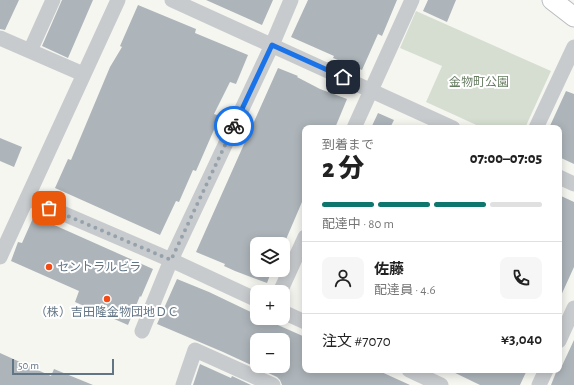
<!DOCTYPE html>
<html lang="ja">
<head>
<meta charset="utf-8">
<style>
  body { margin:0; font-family:"Alegreya Sans","Noto Sans JP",sans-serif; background:#f6f6f6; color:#222; height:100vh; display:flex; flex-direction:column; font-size:15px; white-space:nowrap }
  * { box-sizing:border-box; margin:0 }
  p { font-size:13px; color:#767676 }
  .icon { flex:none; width:22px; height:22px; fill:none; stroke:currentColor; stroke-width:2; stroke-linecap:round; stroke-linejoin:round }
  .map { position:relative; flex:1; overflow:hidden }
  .panel { position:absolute; left:302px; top:125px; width:260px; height:248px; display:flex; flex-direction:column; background:#fff; border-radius:8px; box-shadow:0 2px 10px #0003 }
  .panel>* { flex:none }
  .fabs { position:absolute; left:250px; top:237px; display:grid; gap:8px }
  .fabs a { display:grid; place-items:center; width:40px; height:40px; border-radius:8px; background:#fff; box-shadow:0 2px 10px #0003; font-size:20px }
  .scale { position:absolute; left:12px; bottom:10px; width:102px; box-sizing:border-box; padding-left:4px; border:2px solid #627585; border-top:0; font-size:11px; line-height:14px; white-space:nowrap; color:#627585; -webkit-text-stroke:3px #fff; paint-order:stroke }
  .pin { position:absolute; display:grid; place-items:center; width:34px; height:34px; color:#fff; margin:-17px; border-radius:8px; box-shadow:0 2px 6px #0006 }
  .courier { position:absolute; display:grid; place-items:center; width:40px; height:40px; margin:-20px; border:3px solid #1a73e8; border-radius:50%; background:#fff; color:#222; box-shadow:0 1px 5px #0007 }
  .head em { font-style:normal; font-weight:800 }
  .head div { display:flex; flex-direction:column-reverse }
  .head { display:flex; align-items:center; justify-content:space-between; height:68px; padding:0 20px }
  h1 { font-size:26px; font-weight:800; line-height:30px }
  .bar { display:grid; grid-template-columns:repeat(4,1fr); gap:6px 4px; align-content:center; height:48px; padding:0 20px }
  .bar i { height:5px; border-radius:3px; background:#e0e0e0 }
  .bar .current { background:#0f766e }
  .bar p { grid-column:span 4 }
  .line { display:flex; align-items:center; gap:10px; padding:0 20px; border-top:1px solid #e0e0e0 }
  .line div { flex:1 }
  .round { display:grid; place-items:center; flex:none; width:42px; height:42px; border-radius:8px; background:#f6f6f6 }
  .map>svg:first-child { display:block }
  .green { fill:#d6ded2 }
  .building { fill:#adb5ba; fill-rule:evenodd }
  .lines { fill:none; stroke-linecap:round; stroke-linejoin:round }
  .major-casing { stroke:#b8bcc0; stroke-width:21 }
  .minor { stroke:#c8cbce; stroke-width:15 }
  .major { stroke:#fff; stroke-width:19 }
  .done { stroke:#96a2ab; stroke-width:4; stroke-dasharray:0 7.2 }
  .route { stroke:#1a73e8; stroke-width:5 }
  .poi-dot { fill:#f24b15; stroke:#fff; stroke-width:1.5 }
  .labels { text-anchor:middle; stroke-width:4; stroke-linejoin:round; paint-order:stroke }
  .park-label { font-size:12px; fill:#667c61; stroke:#fff }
  .poi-label { font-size:12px; fill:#627585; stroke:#fff; text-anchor:start }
</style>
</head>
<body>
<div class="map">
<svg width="574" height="385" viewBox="0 0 574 385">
  <rect width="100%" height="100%" fill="#f6f6f1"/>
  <!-- green -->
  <path class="green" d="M416,11l135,60 -26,57h-42l-57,-26 16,-36 -42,-18z"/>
  <!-- building -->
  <path class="building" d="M0,0h19l-14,30 -5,-1z
    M62,0h31l-25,58 -26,-12z
    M206,0h67l-11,25z
    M308,0h89l-15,36 -4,-2 -16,36 -29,-12 1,-2 -43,-19z
    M428,0h28l-9,22 -24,-11z
    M138,5l58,24 -1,4 53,22 -12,29 -6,-2 -16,32 6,2 -24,55 -3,-1 -14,32 -3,-1 -16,34 -105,-47 13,-29 3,1 39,-93 12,-20 -2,-1z
    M278,68l20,8 -1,1 23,12 27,10 -12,29h-30v67l-21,49h-27v26h15l-5,13 -32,-12 -11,-5 1,-2 -29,-12z
    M566,91l8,3v70l-15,-7v-29h-10z
    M378,113l16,7 -4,8h-19z
    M0,138l22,9 -8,20 -14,-6z
    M559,195l15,7v65l-15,33z
    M34,216l119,53 -12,28 -1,-1 -12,29 -53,-23 4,-11 -68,-30 7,-19 4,1z
    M177,279l32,13 48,23v3h5l43,19v33h72l33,15h-128l-2,-5 -3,-3 -54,-25 -66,-28zM257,340h26v26h-26z
    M574,340v45h-23l6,-15h3z
    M0,353l51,23 3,-7 39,16h-93z
    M200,364l31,14 1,-2 19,9h-58z
    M449,370h78l-7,15h-40z"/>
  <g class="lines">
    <!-- major casing -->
    <g class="major-casing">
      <path id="major" d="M552,0l22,17"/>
    </g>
    <!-- minor -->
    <path class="minor" d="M172,0l281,128
      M0,38l83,36
      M30,51l23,-51
      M354,128l58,-128
      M536,128l38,-81
      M559,177l15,7
      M27,198l144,62 86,40
      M0,257l118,-257
      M280,292l25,-55
      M283,312l22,10
      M142,331l29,-71 101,-215 19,-45
      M559,341l15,-33
      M409,370l32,15
      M183,385l12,-35 78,35
      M539,385l7,-15"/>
    <!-- major -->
    <use href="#major" class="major"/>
  </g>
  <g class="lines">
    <!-- done -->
    <path class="done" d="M49,208l122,52 63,-134"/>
    <!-- route -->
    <path class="route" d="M234,126l38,-81 71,32"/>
  </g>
  <!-- markers -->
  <g class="poi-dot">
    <circle cx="49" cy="267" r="4"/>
    <circle cx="107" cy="299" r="4"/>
  </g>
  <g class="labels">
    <!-- park labels -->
    <g class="park-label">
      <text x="479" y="86">金物町公園</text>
    </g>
    <!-- poi labels -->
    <g class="poi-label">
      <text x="57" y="271">セントラルビラ</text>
      <text x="107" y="316" text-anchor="middle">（株）吉田隆金物団地ＤＣ</text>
    </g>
  </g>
</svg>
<div class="fabs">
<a><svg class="icon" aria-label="layers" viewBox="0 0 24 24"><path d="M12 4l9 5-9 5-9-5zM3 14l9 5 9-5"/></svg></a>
<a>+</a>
<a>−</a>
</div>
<div class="scale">50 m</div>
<div class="pin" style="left:49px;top:208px;background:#ea580c"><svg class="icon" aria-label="bag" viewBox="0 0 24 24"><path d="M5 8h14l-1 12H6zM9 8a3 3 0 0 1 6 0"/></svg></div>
<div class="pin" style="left:343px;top:77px;background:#1f2937"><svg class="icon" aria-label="home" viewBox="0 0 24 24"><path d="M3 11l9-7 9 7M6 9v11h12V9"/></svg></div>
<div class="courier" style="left:234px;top:126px"><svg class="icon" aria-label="bike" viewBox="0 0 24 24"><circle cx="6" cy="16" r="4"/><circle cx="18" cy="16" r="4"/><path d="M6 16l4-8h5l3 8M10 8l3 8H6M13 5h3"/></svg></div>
<section class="panel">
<div class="head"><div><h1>2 分</h1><p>到着まで</p></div><em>07:00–07:05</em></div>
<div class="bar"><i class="current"></i><i class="current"></i><i class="current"></i><i></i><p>配達中 · 80 m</p></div>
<div class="line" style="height:72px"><a class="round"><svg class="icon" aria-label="person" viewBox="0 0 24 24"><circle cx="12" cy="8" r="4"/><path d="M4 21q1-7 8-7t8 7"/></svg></a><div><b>佐藤</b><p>配達員 · 4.6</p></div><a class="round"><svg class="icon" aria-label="phone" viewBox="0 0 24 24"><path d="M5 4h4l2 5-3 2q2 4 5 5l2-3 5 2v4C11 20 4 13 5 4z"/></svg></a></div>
<div class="line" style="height:52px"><div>注文 #7070</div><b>¥3,040</b></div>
</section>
</div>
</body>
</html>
